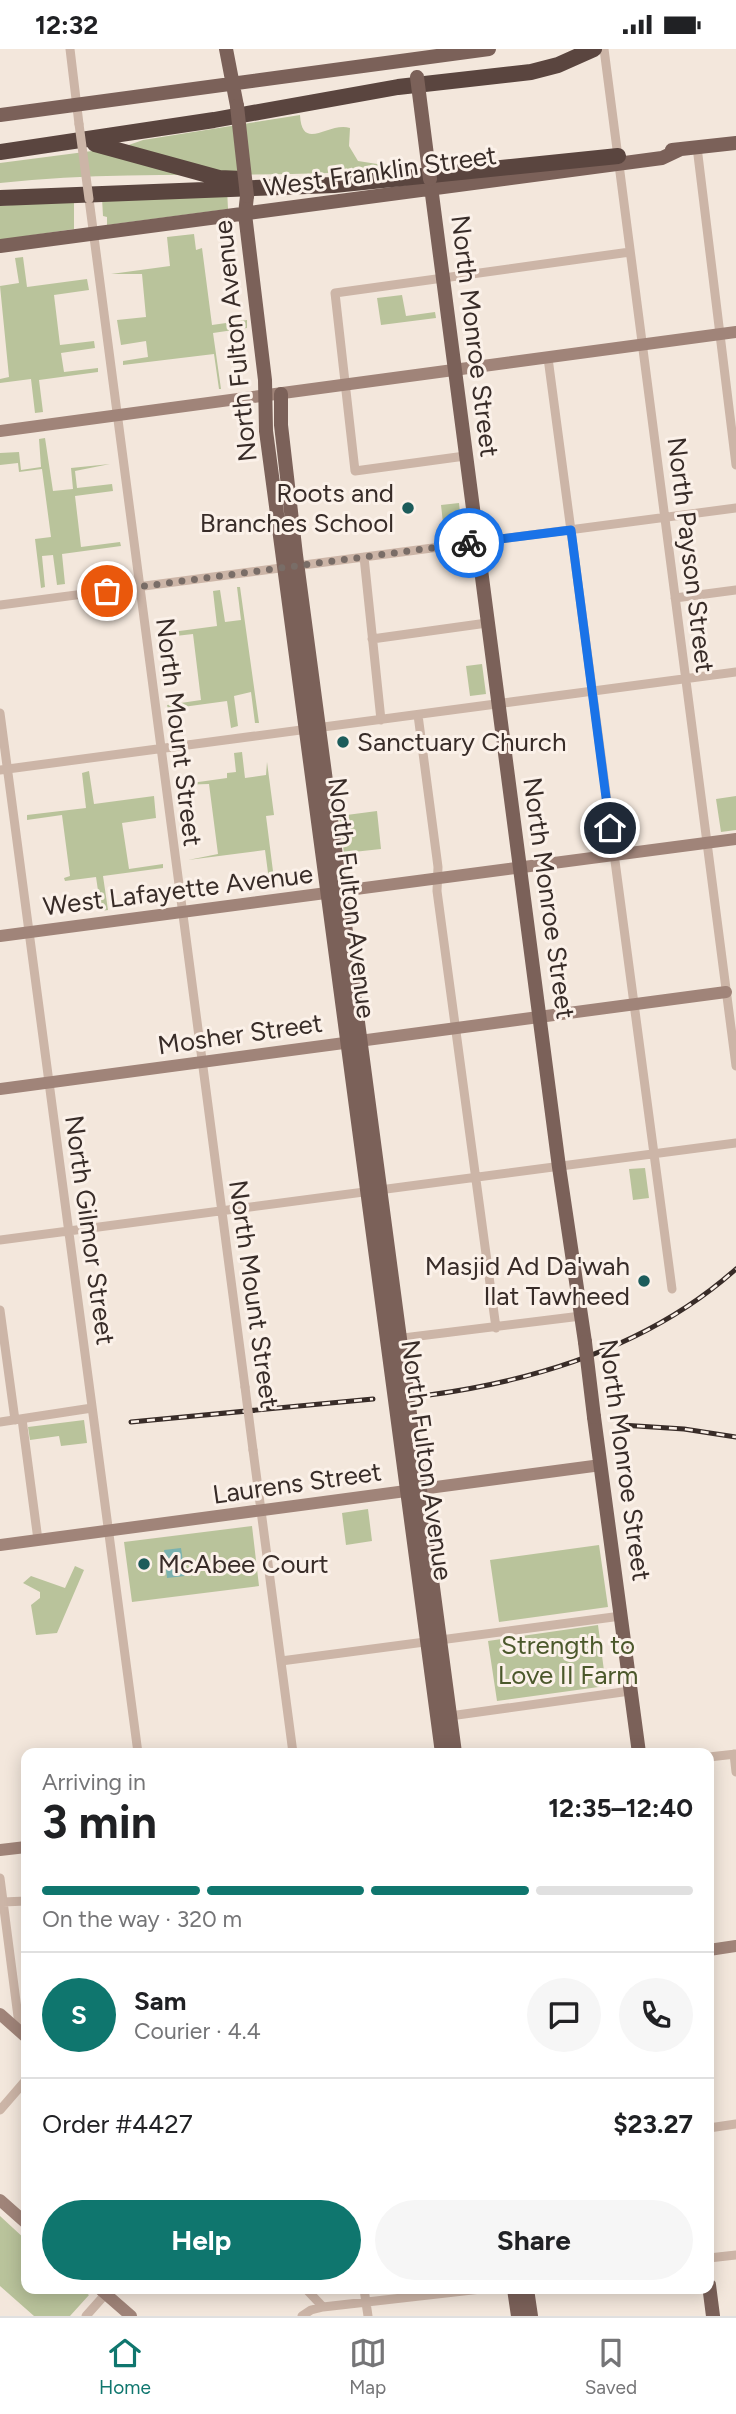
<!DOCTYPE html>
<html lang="en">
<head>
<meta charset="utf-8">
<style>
  body { margin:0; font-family:Figtree,sans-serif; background:#f6f6f6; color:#202124; height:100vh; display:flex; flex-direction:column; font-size:26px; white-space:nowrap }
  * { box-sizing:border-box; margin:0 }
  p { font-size:23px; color:#757577 }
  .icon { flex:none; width:38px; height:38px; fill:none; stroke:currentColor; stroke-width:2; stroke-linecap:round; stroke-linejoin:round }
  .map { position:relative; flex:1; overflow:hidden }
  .sheet { position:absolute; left:21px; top:1699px; width:693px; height:546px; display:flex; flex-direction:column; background:#fff; border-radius:14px; box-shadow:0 4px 18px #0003 }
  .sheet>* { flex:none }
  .pin { position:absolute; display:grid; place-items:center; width:60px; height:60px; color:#fff; margin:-30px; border:4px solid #fff; border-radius:50%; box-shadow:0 2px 7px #0007 }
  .courier { position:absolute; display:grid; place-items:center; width:70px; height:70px; margin:-35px; border:5px solid #1a73e8; border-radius:50%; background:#fff; color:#222; box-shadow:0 2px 9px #0007 }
  .headline em { font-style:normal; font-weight:700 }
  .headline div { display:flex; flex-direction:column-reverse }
  .headline { display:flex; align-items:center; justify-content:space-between; height:119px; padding:0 21px }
  h1 { font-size:46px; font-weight:700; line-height:52px }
  .bar { display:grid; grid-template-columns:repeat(4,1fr); gap:10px 7px; align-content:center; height:84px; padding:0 21px }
  .bar i { height:9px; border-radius:5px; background:#e0e0e0 }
  .bar .selected { background:#0f766e }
  .bar p { grid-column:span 4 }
  .line { display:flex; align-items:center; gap:18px; padding:0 21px; border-top:2px solid #e0e0e0 }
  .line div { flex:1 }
  .round { display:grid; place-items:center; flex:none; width:74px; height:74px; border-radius:37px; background:#f6f6f6 }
  .button { display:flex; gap:14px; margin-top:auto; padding:14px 21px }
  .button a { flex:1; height:80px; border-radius:42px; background:#0f766e; color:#fff; font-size:28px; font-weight:700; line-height:80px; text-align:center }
  .button a+a { background:#f6f6f6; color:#202124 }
  .status { display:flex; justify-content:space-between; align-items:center; height:49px; padding:0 35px; background:#fff; direction:ltr }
  .status svg { height:19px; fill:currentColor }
  .tab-bar { display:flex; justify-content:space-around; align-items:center; height:98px; border-top:2px solid #e0e0e0; background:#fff; font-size:19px; color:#757577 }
  .tab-bar a { display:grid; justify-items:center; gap:4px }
  .tab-bar .selected { color:#0f766e }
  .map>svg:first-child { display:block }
  .green { fill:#b9c39b }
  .water { fill:#7ab2b0 }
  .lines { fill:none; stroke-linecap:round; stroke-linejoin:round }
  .street { stroke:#ccb5a7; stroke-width:9 }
  .secondary { stroke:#a08479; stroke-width:12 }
  .primary { stroke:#7b6159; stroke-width:14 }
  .highway { stroke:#5a453f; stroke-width:16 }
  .rail-casing { stroke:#382c28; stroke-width:5 }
  .rail { stroke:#fbf1e9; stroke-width:2.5; stroke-dasharray:8; stroke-linecap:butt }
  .street-bridge { stroke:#ccb5a7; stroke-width:9 }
  .primary-bridge { stroke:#7b6159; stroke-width:14 }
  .done { stroke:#796d67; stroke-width:7; stroke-dasharray:0 12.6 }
  .route { stroke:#1a73e8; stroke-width:9 }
  .poi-dot { fill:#1c5c5b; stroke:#fbf1e9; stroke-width:2.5 }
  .labels { text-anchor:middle; stroke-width:6; stroke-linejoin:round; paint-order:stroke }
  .street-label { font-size:26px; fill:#382c28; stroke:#fbf1e9 }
  .poi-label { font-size:26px; fill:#382c28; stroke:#fbf1e9; text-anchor:end }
  .park-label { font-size:26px; fill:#4b582b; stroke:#fbf1e9 }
</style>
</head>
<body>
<div class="status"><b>12:32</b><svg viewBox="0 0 49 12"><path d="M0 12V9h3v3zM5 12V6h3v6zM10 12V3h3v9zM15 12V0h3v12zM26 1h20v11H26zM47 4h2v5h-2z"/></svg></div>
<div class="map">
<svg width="736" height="2267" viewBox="0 0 736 2267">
  <rect width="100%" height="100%" fill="#f3e7dc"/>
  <!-- green -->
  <path class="green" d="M300,66c2,38 29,6 50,13l-1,18 9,15 45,7c-134,13 -269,0 -403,15v-20l123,-16 20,-7z
    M227,140l1,20 -121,16v-8l-4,-1 -1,-18z
    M74,151v29l-74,11v-34z
    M194,185l2,16 6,-2 10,77 35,-5v8l-34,5 8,56h-2l-5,-35 -91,11v-4l25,-4 -2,-16 -25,4 -4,-25 29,-3 -4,-43h-31l59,-8 -3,-29z
    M23,208l4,30 60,-8 2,11 -35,5 6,50 34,-4 1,7 -34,5 3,19 34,-4v4l-59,8 4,32 -8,1 -4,-34 -31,4v-4l9,-2 -9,-91 19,-3 -4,-25z
    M402,246l4,21 29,-4 1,6 -55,7 -4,-27z
    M45,389l8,53 20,-2 -2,-21 39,-4 -35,7 2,17 35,-4 1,7 -38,5 6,51 39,-5 1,4 -59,8 3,30 -8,1 -4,-30 -11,1 3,31 -4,1 -6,-49 16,-2 -9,-68 -23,3 -1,-9 -18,2v-12l19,-1 2,18 20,-3 -2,-28z
    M459,454l3,27 -18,2 -3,-27z
    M237,538h3l19,136h-4l-4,-31 -17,4 4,30 -7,2 -4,-27 -59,8 -1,-4 34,-5 -8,-66 -35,4 -1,-4 60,-8 -4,-35 7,-1 5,32 16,-2z
    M482,615l4,30 -16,2 -4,-30z
    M242,703l3,26 21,-3 1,-13 7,53 -8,1 9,71 -5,1 -5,-38 -77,10 30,-6 -9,-70 -32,1 50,-7v-5l9,-1 -2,-19z
    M89,722l5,33 60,-8 2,22 -34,5 7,46 34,-5v4l-60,8 5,34 -7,1 -5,-34 -31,4 -1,-3 6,-2 -8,-61 -35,5v-5l59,-7 -4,-35z
    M736,747v34l-15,2 -5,-33z
    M377,762l4,38 -37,4 -5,-37z
    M645,1119l4,30 -16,2 -4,-31z
    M84,1371l3,23 -26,3 -2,-10 -29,4 -2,-13z
    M368,1460l4,32 -26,4 -4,-32z
    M252,1477l7,60 -127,16 -8,-60z
    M599,1496l9,62 -109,15 -9,-62z
    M75,1517l9,4 -27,63 -21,2 -5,-30 9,-7v-6l-17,-9 8,-7 34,12z
    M598,1576l8,61 -109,15 -9,-60z
    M0,2167l26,24v49h55l8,6 -19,21h-36l-34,-30z"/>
  <!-- water -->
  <path class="water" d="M181,1499l4,28 -18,2 -3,-28z"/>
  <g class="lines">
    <!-- street -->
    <path class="street" d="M70,0l9,75
      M604,0l132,1017
      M697,98l39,318
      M89,150l156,1188
      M548,309l124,931
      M465,407l-110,15 -20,-178 295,-41
      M364,508l17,163
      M675,549l61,-8
      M0,556l736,-97
      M372,590l115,-16
      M0,664l138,1040
      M418,666l20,152 -1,24 59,437
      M0,721l736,-98
      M0,1191l736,-97
      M0,1261l15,110
      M395,1290l186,-23
      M22,1370l16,121
      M0,1373l92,-14
      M253,1401l40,303
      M281,1612l340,-45
      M450,1667l180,-25
      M734,1705l2,18
      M709,1708l27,-3
      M0,1829l20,154
      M3,1853l23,-1
      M0,2061l26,-30
      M709,2079l27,-4
      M709,2209l27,-3
      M306,2240l17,18
      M364,2240l4,27
      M86,2267l24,-27
      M302,2267l9,-6 12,-3 158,-18"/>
    <!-- secondary -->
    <path class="secondary" d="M0,382l736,-99
      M0,887l736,-97
      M0,1040l726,-97
      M0,1496l601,-80
      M0,1801l26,-3
      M709,1901l27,-4
      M0,1965l26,23
      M0,2151l26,23
      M100,2240l31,27"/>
    <!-- primary -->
    <path class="primary" d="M226,0l11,57
      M0,66l489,-66
      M672,101l64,-7
      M430,130l129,988 26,175
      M247,147l-2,18 20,166 1,51 176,1322
      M0,197l662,-88 19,-9
      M281,345v31l15,130 159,1198
      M594,1368l45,336
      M709,2236l4,31
      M514,2240l4,27
      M527,2240l4,27"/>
    <!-- highway -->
    <path class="highway" d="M95,95l124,34 24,1
      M0,103l214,-32 184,-33 133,-15 27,-7 36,-16
      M0,149l334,-13 284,-29"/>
    <!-- rail casing -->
    <g class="rail-casing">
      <path id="rail" d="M429,1346c111,-15 222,-50 307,-126
        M131,1373l242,-23
        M621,1376l63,4 52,8"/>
    </g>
    <!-- rail -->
    <use href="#rail" class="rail"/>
    <!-- street-bridge -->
    <path class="street-bridge" d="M79,75l10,75
      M245,1338l8,63"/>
    <!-- primary-bridge -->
    <path class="primary-bridge" d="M417,28l13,102
      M237,57l10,90
      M585,1293l9,75"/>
  </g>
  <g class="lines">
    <!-- done -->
    <path class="done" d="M107,542l362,-48"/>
    <!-- route -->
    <path class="route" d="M469,494l102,-13 39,298"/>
  </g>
  <!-- markers -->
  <g class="poi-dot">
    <circle cx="408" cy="459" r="7"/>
    <circle cx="343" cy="693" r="7"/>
    <circle cx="644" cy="1232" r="7"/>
    <circle cx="144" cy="1515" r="7"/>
  </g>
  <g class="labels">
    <!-- street labels -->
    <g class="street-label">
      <text transform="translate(380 122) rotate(-8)" y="9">West Franklin Street</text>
      <text transform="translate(475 287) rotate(83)" y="9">North Monroe Street</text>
      <text transform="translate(235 292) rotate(-96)" y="9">North Fulton Avenue</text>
      <text transform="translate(691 506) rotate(83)" y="9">North Payson Street</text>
      <text transform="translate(179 683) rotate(83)" y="9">North Mount Street</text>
      <text transform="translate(178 841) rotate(-7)" y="9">West Lafayette Avenue</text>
      <text transform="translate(352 849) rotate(83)" y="9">North Fulton Avenue</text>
      <text transform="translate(549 849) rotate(82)" y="9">North Monroe Street</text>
      <text transform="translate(240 985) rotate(-8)" y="9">Mosher Street</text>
      <text transform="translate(90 1181) rotate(82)" y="9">North Gilmor Street</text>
      <text transform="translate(254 1245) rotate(82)" y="9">North Mount Street</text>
      <text transform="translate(427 1411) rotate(82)" y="9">North Fulton Avenue</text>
      <text transform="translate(625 1411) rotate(82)" y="9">North Monroe Street</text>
      <text transform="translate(297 1434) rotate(-8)" y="9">Laurens Street</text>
    </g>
    <!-- poi labels -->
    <g class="poi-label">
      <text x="394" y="453">Roots and<tspan x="394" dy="30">Branches School</tspan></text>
      <text x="357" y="702" text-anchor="start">Sanctuary Church</text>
      <text x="630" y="1226">Masjid Ad Da'wah<tspan x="630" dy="30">Ilat Tawheed</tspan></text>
      <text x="158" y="1524" text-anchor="start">McAbee Court</text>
    </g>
    <!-- park labels -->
    <g class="park-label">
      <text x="568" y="1605">Strength to<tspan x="568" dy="30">Love II Farm</tspan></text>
    </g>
  </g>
</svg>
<div class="pin" style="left:107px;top:542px;background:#ea580c"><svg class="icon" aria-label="bag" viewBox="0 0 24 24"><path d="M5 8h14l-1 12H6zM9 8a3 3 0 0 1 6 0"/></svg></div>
<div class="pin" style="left:610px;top:779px;background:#1f2937"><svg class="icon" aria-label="home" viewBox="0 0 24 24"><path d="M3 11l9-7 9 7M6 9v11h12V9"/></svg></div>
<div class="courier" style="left:469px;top:494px"><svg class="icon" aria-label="bike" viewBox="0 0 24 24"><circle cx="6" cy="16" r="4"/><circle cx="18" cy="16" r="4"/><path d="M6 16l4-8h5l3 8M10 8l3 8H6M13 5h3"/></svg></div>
<section class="sheet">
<div class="headline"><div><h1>3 min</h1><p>Arriving in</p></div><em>12:35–12:40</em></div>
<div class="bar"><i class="selected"></i><i class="selected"></i><i class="selected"></i><i></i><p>On the way · 320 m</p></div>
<div class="line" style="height:126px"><b class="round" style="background:#0f766e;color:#fff">S</b><div><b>Sam</b><p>Courier · 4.4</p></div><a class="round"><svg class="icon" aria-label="chat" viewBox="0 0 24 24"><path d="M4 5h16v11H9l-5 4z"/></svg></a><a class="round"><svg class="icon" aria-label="phone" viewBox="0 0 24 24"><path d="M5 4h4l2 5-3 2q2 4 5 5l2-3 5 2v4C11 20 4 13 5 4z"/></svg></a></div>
<div class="line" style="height:91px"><div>Order #4427</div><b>$23.27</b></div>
<div class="button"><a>Help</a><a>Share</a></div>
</section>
</div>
<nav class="tab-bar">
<a class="selected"><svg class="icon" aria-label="home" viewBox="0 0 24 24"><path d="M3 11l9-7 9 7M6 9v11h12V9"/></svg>Home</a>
<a><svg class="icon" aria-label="map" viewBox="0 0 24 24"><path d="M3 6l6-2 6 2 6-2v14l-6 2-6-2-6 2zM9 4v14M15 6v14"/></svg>Map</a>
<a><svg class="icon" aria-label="saved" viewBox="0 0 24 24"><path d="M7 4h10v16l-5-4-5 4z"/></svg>Saved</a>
</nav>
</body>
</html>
